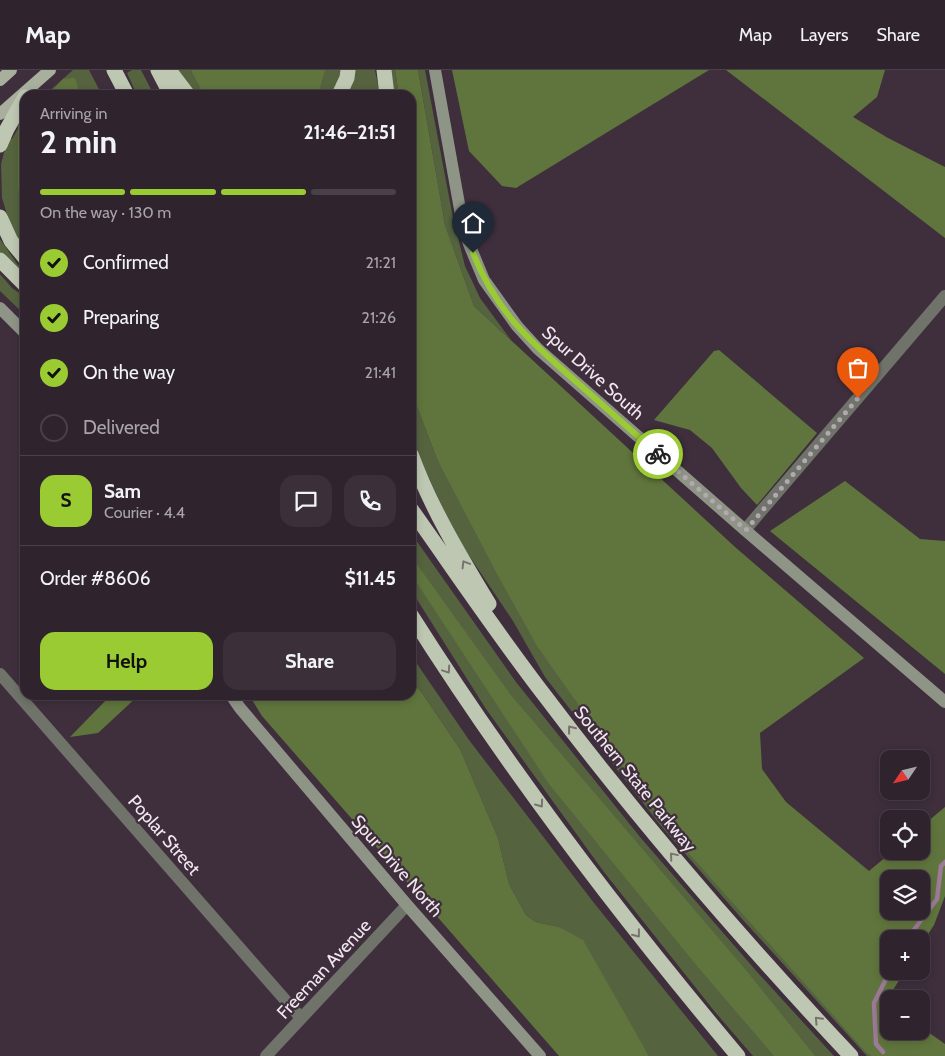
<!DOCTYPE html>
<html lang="en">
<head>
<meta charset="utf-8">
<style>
  body { margin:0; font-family:Cabin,sans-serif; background:#3b2f3a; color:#f1f3f6; height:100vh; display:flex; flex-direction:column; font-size:19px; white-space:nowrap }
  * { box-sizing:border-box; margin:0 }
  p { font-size:16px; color:#a7a4aa }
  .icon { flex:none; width:28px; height:28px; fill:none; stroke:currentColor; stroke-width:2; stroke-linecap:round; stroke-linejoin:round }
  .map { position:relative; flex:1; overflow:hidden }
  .side { position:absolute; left:20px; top:20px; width:396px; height:610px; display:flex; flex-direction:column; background:#2f232e; border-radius:15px; box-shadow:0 2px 8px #0003,0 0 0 1px #4a404a }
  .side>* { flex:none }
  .needle { width:32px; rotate:235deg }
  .tools { position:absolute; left:880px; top:680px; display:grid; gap:10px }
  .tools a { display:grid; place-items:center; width:50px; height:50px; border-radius:10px; background:#2f232e; box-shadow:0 2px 8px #0003,0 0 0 1px #4a404a; font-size:25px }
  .pin { position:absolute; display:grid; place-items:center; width:42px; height:42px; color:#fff; margin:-51px -21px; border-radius:50% 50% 50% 0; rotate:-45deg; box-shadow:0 0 5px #0007 }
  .pin .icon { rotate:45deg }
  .courier { position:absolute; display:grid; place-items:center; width:50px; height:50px; margin:-25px; border:4px solid #9bcb32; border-radius:50%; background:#fff; color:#222; box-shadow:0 1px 6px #0007 }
  .summary em { font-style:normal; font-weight:800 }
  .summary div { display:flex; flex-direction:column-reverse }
  .summary { display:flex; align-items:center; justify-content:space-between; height:85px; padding:0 20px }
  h1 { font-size:32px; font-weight:800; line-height:38px }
  .bar { display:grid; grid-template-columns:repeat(4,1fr); gap:8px 5px; align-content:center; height:60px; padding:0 20px }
  .bar i { height:6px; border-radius:4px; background:#4a404a }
  .bar .on { background:#9bcb32 }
  .bar p { grid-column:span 4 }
  .line { display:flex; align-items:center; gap:12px; padding:0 20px; border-top:1px solid #4a404a }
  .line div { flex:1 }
  .round { display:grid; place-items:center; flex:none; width:52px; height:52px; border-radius:15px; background:#3b2f3a }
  ol { padding:0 20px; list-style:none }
  li { display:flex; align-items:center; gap:15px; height:55px }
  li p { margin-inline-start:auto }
  li .icon { padding:5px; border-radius:50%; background:#9bcb32; color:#111; stroke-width:4 }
  li:last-child { color:#a7a4aa }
  li i { width:28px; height:28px; border:2px solid #4a404a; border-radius:50% }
  .button { display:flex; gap:10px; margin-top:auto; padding:10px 20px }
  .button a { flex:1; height:58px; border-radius:15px; background:#9bcb32; color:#111; font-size:20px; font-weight:800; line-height:58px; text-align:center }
  .button a+a { background:#3b2f3a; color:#f1f3f6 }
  header { display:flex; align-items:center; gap:30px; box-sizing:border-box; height:70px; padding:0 25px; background:#2f232e; border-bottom:1px solid #4a404a }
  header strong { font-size:24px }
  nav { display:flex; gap:28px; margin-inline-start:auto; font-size:18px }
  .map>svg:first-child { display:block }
  .green { fill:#55633e }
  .forest { fill:#60753d; fill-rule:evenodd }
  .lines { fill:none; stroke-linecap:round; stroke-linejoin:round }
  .stream { stroke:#9d7a98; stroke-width:4.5 }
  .street { stroke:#6f736a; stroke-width:12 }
  .secondary { stroke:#8f9586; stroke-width:12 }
  .primary { stroke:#a8b09d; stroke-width:12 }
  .highway { stroke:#bec7b1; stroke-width:15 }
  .oneway { stroke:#787371 }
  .done { stroke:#b3a7b1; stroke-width:5; stroke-dasharray:0 9 }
  .route { stroke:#9bcb32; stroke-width:6 }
  .labels { text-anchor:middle; stroke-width:4.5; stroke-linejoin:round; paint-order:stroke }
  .street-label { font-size:18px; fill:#f2e7f0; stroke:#3f2f3d }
</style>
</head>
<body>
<header>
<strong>Map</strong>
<nav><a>Map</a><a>Layers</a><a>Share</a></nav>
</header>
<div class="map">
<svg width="945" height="986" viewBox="0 0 945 986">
  <rect width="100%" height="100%" fill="#3f2f3d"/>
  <!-- green -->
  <path class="green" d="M73,0h16l13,25h-57z
    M132,0h9l13,25h-17l-10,-22z
    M177,0h165l-9,25h-141z
    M355,0h20l5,25h-33l7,-14z
    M390,0h5l4,25h-6z
    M418,0h7l28,148 12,48 15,32 31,42 -37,-34 -29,-81z
    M25,46v135l-11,-14 -12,-39 -1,-34 7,-27 4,2z
    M0,169l18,26 7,6v10l-25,-27z
    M0,204l12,14 13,9v18l-25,-24z
    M411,321l26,68 227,367 207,230h-4l-124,-136 -82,-94 -116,-149 -32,-56 -57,-85 -35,-75 -10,-30z
    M411,463l105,149 124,155 118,136 76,83h-81l-38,-44 -111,-140 -118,-163 -75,-119z
    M411,585l58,85 125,163 124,153h-69l-29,-49 -61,-80 -23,-5 -10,-7 -17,-31 -11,-46 -38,-89 -40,-59 -9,-8z"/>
  <!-- forest -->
  <path class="forest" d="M191,0h134l-7,25h-114z
    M395,0h23l27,155 29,81 261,241 129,111 -104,75 2,36 24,33 83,69 24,-20h28v-24l24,-20v89l-11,29 -13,20v-6h-32v32h16l-19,30 3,2v28h32v-4l24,17v12h-74l-7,-6 -200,-224 -127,-180 -40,-72 -60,-115 -26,-68v-296h-12zM889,809h32v32h-32z
    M452,0h257l-193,118 -14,-2 -33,-35z
    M726,0h159l-8,27 -24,20 35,21 57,29v71z
    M75,8l5,17h-32l15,-16z
    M25,48v105l-7,-35v-63z
    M719,280l98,83 -60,72 -16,-17 -29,-40 -22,-18 -36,-10 60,-69z
    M845,411l75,58 25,2v133l-175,-143z
    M411,486l99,138 235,275 70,87h-41l-77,-90 -148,-182 -138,-210z
    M411,612l9,8 40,59 38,89 11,46 17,31 10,7 23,5 24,13 66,116h-90l-297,-340 -13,-21h162z
    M111,625h28l-41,38 -28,4z"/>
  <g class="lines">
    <!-- stream -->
    <path class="stream" d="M907,869l30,-40 4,-33 4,-4
      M883,982l-7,-8 -2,-41 16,-32"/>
    <!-- street -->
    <path class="street" d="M745,460l200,-234
      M0,604l301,344
      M266,986l141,-151"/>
    <!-- secondary -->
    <path class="secondary" d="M435,0l26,145 8,29 15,36 33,46 21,23 207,181 200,172
      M0,238l25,25
      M231,625l9,13 167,197 133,151"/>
    <!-- primary -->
    <path class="primary" d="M0,10l11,-10
      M0,44l50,-44"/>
    <!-- highway -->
    <path class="highway" d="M114,0l13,25
      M158,0l13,25
      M169,0l19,25
      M384,0l3,25
      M339,25l8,-17 1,-8
      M0,75l7,-16 18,-32
      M0,147l11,24 14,17
      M0,190l25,25
      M411,384c20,54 49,102 78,150
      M411,439c44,62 87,126 134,187 95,126 198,245 306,360
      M411,545c98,155 209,301 327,441"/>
  </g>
  <!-- one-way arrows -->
  <defs><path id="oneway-chevron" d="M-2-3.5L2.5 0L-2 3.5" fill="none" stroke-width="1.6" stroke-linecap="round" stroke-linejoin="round" transform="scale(1.25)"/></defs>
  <g class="oneway">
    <use href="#oneway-chevron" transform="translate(465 494) rotate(-121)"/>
    <use href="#oneway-chevron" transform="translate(447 600) rotate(56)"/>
    <use href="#oneway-chevron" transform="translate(571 659) rotate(-128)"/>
    <use href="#oneway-chevron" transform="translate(540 734) rotate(54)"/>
    <use href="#oneway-chevron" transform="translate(673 786) rotate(-130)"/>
    <use href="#oneway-chevron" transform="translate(637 864) rotate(52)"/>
    <use href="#oneway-chevron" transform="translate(818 950) rotate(-133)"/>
  </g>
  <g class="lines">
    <!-- done -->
    <path class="done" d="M658,384l88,76 112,-132"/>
    <!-- route -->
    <path class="route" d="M473,183c24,61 60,91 107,132 26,23 52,46 78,69"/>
  </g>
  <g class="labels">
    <!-- street labels -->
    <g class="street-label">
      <text transform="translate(593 303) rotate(42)" y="6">Spur Drive South</text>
      <text transform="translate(635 709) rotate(51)" y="6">Southern State Parkway</text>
      <text transform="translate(164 765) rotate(49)" y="6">Poplar Street</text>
      <text transform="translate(397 796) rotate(49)" y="6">Spur Drive North</text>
      <text transform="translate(324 899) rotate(-47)" y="6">Freeman Avenue</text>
    </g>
  </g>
</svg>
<div class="tools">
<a><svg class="needle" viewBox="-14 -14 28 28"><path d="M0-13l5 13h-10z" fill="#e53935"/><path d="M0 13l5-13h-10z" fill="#a7a4aa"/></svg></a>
<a><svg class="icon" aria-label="locate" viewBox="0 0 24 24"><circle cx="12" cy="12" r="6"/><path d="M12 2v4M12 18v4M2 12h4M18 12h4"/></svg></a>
<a><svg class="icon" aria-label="layers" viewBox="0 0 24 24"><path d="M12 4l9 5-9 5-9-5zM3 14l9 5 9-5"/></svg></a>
<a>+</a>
<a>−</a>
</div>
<div class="pin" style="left:858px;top:328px;background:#ea580c"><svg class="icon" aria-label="bag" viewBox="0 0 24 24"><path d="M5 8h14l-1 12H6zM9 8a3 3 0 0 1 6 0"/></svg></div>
<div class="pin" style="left:473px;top:183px;background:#1f2937"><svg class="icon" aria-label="home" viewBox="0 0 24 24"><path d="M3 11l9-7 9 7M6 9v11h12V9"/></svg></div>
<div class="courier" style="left:658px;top:384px"><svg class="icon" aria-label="bike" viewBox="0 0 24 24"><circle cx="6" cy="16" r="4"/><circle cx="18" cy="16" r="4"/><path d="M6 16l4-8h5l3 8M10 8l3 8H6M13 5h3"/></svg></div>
<section class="side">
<div class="summary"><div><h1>2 min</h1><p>Arriving in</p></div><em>21:46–21:51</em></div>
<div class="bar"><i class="on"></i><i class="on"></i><i class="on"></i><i></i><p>On the way · 130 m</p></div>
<ol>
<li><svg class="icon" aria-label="check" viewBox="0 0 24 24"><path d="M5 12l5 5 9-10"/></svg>Confirmed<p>21:21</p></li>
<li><svg class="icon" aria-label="check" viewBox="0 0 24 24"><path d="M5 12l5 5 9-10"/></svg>Preparing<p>21:26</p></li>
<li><svg class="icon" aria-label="check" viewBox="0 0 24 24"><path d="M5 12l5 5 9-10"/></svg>On the way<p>21:41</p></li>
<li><i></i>Delivered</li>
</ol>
<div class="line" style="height:90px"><b class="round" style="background:#9bcb32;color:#111">S</b><div><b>Sam</b><p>Courier · 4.4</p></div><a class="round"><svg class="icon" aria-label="chat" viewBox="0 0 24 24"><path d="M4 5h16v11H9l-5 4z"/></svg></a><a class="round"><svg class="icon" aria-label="phone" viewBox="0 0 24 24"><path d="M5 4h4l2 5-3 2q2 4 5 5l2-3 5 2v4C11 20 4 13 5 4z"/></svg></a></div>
<div class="line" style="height:65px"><div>Order #8606</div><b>$11.45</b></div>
<div class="button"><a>Help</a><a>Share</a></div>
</section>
</div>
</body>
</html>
